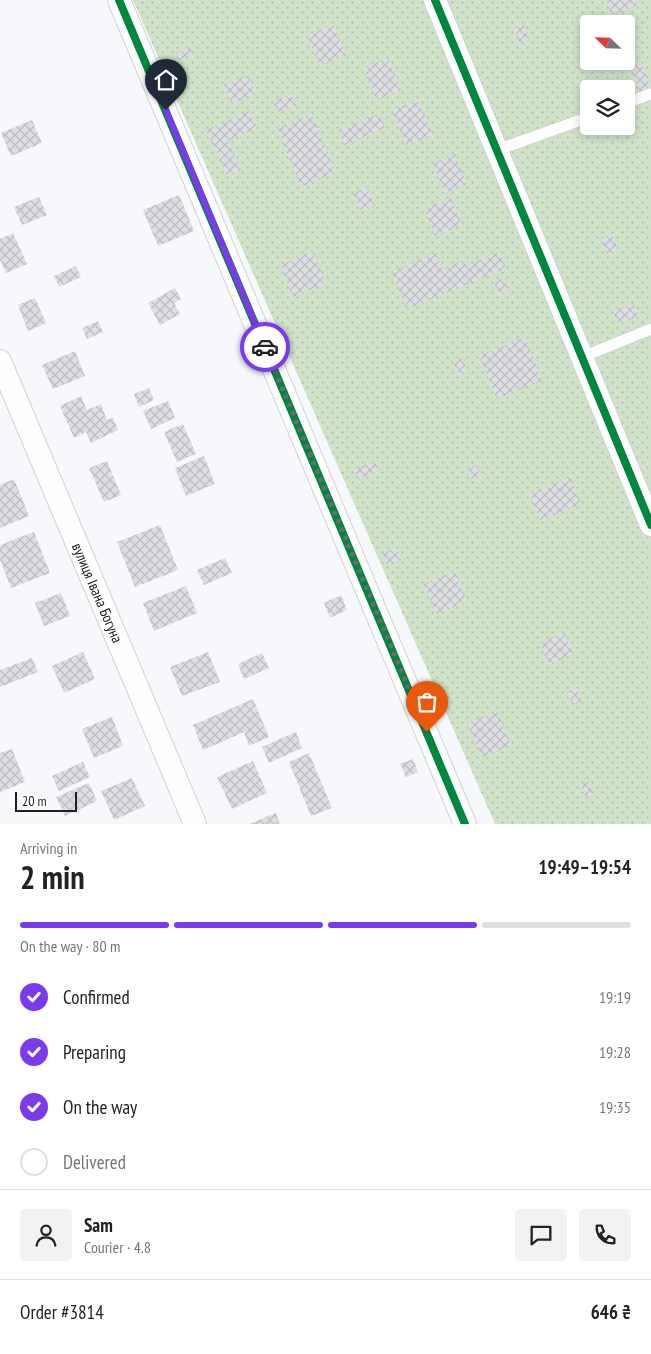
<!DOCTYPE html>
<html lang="en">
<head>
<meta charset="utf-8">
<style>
  body { margin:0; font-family:"PT Sans Narrow",sans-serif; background:#f2f2f2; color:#222; height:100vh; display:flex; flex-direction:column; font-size:19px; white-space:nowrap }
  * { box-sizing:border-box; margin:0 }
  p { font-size:16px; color:#767676 }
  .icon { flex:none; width:28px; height:28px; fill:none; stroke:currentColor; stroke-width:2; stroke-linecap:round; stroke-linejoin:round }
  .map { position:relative; height:824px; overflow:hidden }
  .side { display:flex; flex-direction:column; background:#fff; flex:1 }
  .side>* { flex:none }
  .needle { width:32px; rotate:293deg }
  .tools { position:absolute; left:580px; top:15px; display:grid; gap:10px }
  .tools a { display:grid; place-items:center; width:55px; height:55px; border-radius:5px; background:#fff; box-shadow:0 2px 8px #0003; font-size:25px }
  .scale { position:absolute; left:15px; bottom:12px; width:62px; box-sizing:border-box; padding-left:5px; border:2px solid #1f1f21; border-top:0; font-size:14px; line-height:18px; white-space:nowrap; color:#1f1f21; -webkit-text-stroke:4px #fff; paint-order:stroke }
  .pin { position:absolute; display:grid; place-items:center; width:42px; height:42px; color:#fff; margin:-51px -21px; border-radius:50% 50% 50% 0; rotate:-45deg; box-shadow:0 0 5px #0007 }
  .pin .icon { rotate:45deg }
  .courier { position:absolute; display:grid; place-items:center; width:50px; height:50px; margin:-25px; border:4px solid #7c3aed; border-radius:50%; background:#fff; color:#222; box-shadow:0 1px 6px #0007 }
  .headline em { font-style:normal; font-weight:600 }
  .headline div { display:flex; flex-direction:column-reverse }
  .headline { display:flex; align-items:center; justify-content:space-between; height:85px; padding:0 20px }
  h1 { font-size:32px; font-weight:600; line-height:38px }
  .bar { display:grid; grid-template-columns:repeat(4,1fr); gap:8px 5px; align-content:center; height:60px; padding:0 20px }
  .bar i { height:6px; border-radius:4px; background:#e0e0e0 }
  .bar .current { background:#7c3aed }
  .bar p { grid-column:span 4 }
  .line { display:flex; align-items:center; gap:12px; padding:0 20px; border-top:1px solid #e0e0e0 }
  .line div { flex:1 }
  .round { display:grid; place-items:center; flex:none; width:52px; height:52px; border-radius:5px; background:#f2f2f2 }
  ol { padding:0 20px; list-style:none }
  li { display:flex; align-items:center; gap:15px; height:55px }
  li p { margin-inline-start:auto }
  li .icon { padding:5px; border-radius:50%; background:#7c3aed; color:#fff; stroke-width:4 }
  li:last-child { color:#767676 }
  li i { width:28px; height:28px; border:2px solid #e0e0e0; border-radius:50% }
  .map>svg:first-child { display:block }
  .park { fill:url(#park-dots); fill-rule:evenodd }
  .building { fill:url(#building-cross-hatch) }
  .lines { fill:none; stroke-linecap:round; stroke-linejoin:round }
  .service-casing { stroke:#d0d2d4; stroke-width:13 }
  .minor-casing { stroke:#d0d2d4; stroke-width:24 }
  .service { stroke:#fefefe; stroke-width:11 }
  .minor { stroke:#fefefe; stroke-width:22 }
  .cycleway-casing { stroke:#fff; stroke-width:11 }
  .cycleway { stroke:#00873e; stroke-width:8 }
  .done { stroke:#6b6b6d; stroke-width:5; stroke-dasharray:0 9 }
  .route { stroke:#7c3aed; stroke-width:6 }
  .labels { text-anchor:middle; stroke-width:4; stroke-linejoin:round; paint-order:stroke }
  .street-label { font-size:15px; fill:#1f1f21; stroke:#fff }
</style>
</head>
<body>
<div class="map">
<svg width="651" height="824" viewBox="0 0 651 824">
  <defs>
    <pattern id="park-dots" width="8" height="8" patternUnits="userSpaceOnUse" patternTransform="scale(1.25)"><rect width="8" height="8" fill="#d0e2c8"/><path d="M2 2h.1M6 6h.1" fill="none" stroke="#b2c1ac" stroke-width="1.8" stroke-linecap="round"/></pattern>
    <pattern id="building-cross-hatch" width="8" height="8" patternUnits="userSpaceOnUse" patternTransform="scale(1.25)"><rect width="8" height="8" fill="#dddee1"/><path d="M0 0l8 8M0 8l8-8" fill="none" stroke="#bdbec1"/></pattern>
  </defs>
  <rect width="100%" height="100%" fill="#f7f8fb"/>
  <!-- park -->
  <path class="park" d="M133,0h518v824h-156zM589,24h37v37h-37zM589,89h37v37h-37z"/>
  <!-- building -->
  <path class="building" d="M606,0h30l2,5 -26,10z
    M333,24l13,31 -26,11 -13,-31z
    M524,25l5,14 -9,4 -6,-14z
    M190,47l3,8 -14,5 -3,-7z
    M388,58l13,32 -24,10 -14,-32z
    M641,62l10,25v6l-9,3 -12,-29z
    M248,75l8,19 -24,10 -8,-19z
    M291,94l5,11 -18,7 -5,-10z
    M418,100l15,35 -27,11 -14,-36z
    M249,111l8,17 -29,13 13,29 -14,6 -21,-46z
    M312,114l24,59 -35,14 -24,-59z
    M379,114l6,14 -41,17 -6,-15z
    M32,120l10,23 -31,13 -10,-23z
    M455,154l12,30 -22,9 -12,-30z
    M367,187l8,19 -14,5 -8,-18z
    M179,195l15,36 -36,15 -15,-36z
    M39,197l8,18 -25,10 -8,-18z
    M451,198l11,27 -27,11 -11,-28z
    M13,233l14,31 -21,9 -6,-13v-21z
    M612,235l6,15 -11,4 -6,-16z
    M313,251l13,32 -33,14 -13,-32z
    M499,252l7,16 -99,41 -16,-37 45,-19 7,16 20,-9 3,6z
    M76,266l5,11 -22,10 -5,-11z
    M504,278l5,13 -9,4 -6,-13z
    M175,288l6,11 -7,4 6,11 -20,11 -12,-22z
    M35,298l11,25 -18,8 -10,-26z
    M634,304l5,13 -21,7 -5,-13z
    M98,321l5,11 -16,7 -5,-11z
    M525,337l17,44 -45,18 -18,-43z
    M75,351l10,25 -32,13 -11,-24z
    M462,358l6,14 -9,4 -6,-14z
    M149,388l5,12 -15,7 -5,-13z
    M81,396l6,14 14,-6 6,16 6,-2 5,12 -27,13 -5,-11 -12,6 -14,-32z
    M168,401l7,17 -24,11 -8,-18z
    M183,424l13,30 -19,8 -13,-30z
    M204,456l11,28 -29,12 -11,-28z
    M107,461l14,34 -17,7 -15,-34z
    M375,461l4,9 -21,9 -4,-9z
    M477,465l5,12 -10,4 -4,-12z
    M570,477l11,27 -40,17 -12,-27z
    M14,479l15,37 -29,12v-43z
    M160,525l18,45 -43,17 -18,-45z
    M34,532l16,41 -39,15 -11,-28v-15z
    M396,548l5,11 -14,6 -4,-12z
    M225,558l7,15 -28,12 -7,-15z
    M455,571l12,31 -31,12 -12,-30z
    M186,586l11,27 -43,18 -11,-28z
    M61,593l9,23 -26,10 -9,-23z
    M341,595l6,15 -17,8 -6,-15z
    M564,632l9,22 -24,11 -9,-22z
    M83,652l12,27 -31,14 -12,-27z
    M208,652l12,30 -38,14 -12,-29z
    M262,653l7,15 -25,11 -6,-15z
    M32,658l6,14 -38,15v-17z
    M577,688l5,13 -9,4 -6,-13z
    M253,699l16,38 -20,9 -5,-14 -41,18 -10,-25z
    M497,711l14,34 -29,12 -15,-34z
    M112,717l11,29 -29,12 -12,-29z
    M296,732l6,16 -33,15 -7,-16z
    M12,749l13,33 -25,10v-39z
    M309,753l23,55 -21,8 -22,-54z
    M413,759l5,13 -12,5 -6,-13z
    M253,761l14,32 -35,16 -15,-32z
    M83,762l7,15 -31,14 -7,-15z
    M132,778l13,28 -31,14 -13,-29z
    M588,781l5,13 -7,3 -6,-13z
    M89,783l8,18 -32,15 -9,-19z
    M276,813l4,11h-31z"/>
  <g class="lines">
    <!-- service casing -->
    <g class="service-casing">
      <path id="service" d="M626,103l25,-9
        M497,150l92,-33
        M582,357l69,-28"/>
    </g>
    <!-- minor casing -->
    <g class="minor-casing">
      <path id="minor" d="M119,0l346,824
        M435,0l216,525
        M0,361l195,463"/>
    </g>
    <!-- service -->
    <use href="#service" class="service"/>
    <!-- minor -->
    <use href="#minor" class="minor"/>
    <!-- cycleway casing -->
    <g class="cycleway-casing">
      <path id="cycleway" d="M119,0l346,824
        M435,0l216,525"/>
    </g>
    <!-- cycleway -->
    <use href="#cycleway" class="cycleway"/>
  </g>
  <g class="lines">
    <!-- done -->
    <path class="done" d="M265,347l162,385"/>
    <!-- route -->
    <path class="route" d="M166,110l99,237"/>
  </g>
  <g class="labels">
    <!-- street labels -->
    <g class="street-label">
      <text transform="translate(97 593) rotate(67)" y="5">вулиця Івана Богуна</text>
    </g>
  </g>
</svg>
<div class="tools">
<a><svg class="needle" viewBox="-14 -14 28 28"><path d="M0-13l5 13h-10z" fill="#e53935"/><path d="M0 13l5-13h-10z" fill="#767676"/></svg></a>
<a><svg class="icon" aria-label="layers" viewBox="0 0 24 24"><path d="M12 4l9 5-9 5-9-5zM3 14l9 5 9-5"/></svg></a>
</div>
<div class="scale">20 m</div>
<div class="pin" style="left:427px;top:732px;background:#ea580c"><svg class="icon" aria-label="bag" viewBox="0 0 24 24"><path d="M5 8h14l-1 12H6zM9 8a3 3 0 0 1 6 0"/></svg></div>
<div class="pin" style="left:166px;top:110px;background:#1f2937"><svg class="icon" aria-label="home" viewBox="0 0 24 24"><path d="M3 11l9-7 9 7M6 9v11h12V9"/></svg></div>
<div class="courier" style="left:265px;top:347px"><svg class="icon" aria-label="car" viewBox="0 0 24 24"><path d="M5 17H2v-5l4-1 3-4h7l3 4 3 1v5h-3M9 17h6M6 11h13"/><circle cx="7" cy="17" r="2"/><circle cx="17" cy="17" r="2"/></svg></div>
</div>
<section class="side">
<div class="headline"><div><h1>2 min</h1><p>Arriving in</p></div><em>19:49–19:54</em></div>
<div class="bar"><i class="current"></i><i class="current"></i><i class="current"></i><i></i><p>On the way · 80 m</p></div>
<ol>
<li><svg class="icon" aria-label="check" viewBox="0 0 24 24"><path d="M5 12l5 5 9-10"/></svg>Confirmed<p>19:19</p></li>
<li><svg class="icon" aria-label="check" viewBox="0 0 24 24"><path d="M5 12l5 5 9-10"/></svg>Preparing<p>19:28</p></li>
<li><svg class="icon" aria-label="check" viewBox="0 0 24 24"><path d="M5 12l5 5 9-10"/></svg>On the way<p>19:35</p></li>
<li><i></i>Delivered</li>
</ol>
<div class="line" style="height:90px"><a class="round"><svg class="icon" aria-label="person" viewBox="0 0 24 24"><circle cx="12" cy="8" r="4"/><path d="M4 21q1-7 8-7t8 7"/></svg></a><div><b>Sam</b><p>Courier · 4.8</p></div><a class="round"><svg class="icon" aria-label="chat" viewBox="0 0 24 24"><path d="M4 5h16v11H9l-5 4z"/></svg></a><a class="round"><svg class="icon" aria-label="phone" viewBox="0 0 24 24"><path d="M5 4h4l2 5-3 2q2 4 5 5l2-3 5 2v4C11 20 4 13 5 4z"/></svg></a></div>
<div class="line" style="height:65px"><div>Order #3814</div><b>646 ₴</b></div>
</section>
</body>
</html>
